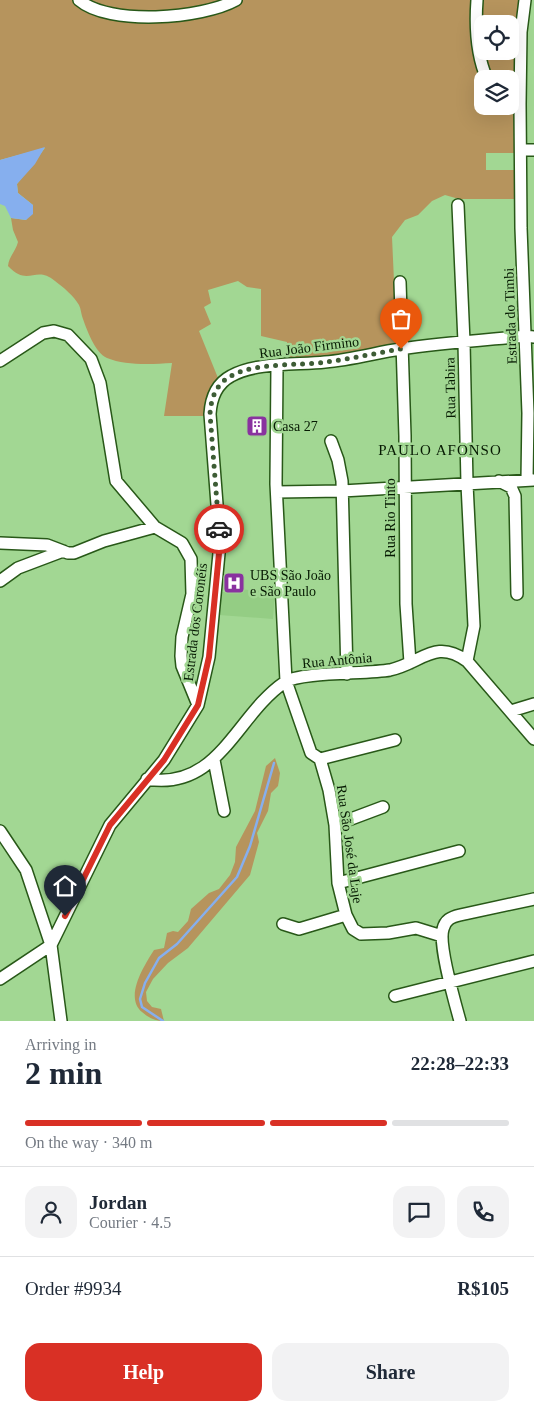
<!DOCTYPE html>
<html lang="en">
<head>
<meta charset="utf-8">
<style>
  body { margin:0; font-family:"Times New Roman",serif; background:#f2f2f3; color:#1f2937; height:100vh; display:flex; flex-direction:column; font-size:19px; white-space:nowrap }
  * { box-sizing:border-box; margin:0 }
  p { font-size:16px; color:#747a83 }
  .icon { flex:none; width:28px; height:28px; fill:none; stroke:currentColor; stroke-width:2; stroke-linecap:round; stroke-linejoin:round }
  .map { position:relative; height:1021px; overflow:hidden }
  .panel { display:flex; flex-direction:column; background:#fff; flex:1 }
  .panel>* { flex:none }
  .tools { position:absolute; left:474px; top:15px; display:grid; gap:10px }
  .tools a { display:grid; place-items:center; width:45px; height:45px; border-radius:10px; background:#fff; box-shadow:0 5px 20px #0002; font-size:25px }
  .pin { position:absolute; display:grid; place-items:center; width:42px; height:42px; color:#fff; margin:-51px -21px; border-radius:50% 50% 50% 0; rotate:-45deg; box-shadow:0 0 5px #0007 }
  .pin .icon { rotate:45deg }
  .courier { position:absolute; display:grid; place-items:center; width:50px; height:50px; margin:-25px; border:4px solid #d93025; border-radius:50%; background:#fff; color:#222; box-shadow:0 1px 6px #0007 }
  .overview em { font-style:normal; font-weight:700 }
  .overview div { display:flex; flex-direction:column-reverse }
  .overview { display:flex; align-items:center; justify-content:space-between; height:85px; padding:0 25px }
  h1 { font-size:32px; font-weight:700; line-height:38px }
  .bar { display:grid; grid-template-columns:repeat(4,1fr); gap:8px 5px; align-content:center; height:60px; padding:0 25px }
  .bar i { height:6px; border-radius:4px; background:#e0e1e3 }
  .bar .active { background:#d93025 }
  .bar p { grid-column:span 4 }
  .line { display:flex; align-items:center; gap:12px; padding:0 25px; border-top:1px solid #e0e1e3 }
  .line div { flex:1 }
  .round { display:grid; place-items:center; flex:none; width:52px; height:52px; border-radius:15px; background:#f2f2f3 }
  .action { display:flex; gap:10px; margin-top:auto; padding:10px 25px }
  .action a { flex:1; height:58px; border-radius:15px; background:#d93025; color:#fff; font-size:20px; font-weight:700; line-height:58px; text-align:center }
  .action a+a { background:#f2f2f3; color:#1f2937 }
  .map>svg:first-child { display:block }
  .built { fill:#94cd84 }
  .green { fill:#b6945d; fill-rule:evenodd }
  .water { fill:#86afee }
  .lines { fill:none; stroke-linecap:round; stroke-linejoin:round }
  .stream { stroke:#86afee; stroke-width:2.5 }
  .minor-casing { stroke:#285818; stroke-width:14 }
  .minor { stroke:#fff; stroke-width:11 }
  .done { stroke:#3d5c35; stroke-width:5; stroke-dasharray:0 9 }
  .route { stroke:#d93025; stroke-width:6 }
  .labels { text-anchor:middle; stroke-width:5; stroke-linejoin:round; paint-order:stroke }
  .street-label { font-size:14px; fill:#061a02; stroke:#a2d793 }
  .poi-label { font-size:14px; fill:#061a02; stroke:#a2d793; text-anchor:start }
  .neighbourhood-label { font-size:15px; letter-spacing:1px; fill:#061a02; stroke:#a2d793 }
</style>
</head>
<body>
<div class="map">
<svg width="534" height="1021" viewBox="0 0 534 1021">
  <rect width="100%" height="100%" fill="#a2d793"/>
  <!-- built -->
  <path class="built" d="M225,588l50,4 -2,27 -54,-4 1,-23h5z"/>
  <!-- green -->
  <path class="green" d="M0,0h76l45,20 119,-20h233l9,79v27h28v-2l7,3 -2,46h-29v17h28v29h-55l-14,-4 -13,6 -14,14 -13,5 -13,17 5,110 -110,15v-20l-26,-6v-47l-14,-2 -9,-6 -30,9 3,13 -7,4 7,17 -12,7 19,47 -9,14 -4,24h-41l8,-53c-19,1 -46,3 -65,-5 -12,-5 -21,-30 -25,-42 -1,-3 -1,-7 -3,-11 -5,-9 -16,-18 -24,-24 -20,-17 -26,7 -47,-15 1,-10 8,-15 10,-24l-5,-12 -2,-12 15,2 7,-15 -15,-12 -1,-9 28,-36 -45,12z
    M85,0h141c-35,9 -79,19 -116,11 -8,-3 -17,-8 -25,-11z
    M480,0h42l-4,28 -2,69 -6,-1v-17h-18c-13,-25 -14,-52 -12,-79zM482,24h28v27h-28z
    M275,758l5,15 -1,7 -1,6 -7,7 -3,18 -11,22 2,9 -9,33 -62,73 -20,15 -15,16 -7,13 1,9 5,6 9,2 3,12c-9,0 -15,-3 -22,-9 -18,-15 2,-46 12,-62l10,-2 3,-15 6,-2 5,1 10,-11 3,-12 18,-16 10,-4 11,-14 5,-13 1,-15 19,-36 11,-45z"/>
  <!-- water -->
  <path class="water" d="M45,147l-10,17 -18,20 1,9 15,12v9l-7,6 -15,-2 -6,-12 -5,-2v-44z"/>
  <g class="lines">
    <!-- stream -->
    <path class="stream" d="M163,1021l-21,-14 -2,-8 5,-16 14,-25 18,-14 60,-67 13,-31 24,-83"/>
    <!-- minor casing -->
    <g class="minor-casing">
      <path id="minor" d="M79,0c30,26 123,19 157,0
        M477,0c-2,27 -1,54 10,79
        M525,0l-4,32 -1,72 1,124 7,185 -1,67
        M521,150h13
        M458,205l6,137 3,142 7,142 -7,35
        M400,282l5,154 1,168 4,59
        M0,361l43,-28 11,-2 14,4 23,24 9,24 16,98 39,46 27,16 9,16 1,35 -10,43 -1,19 1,10 16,39
        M277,366l-1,118 10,197 25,72 9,6 9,31 6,35 3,58 8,32 7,14 8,5 27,-1 28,-5 26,8
        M331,441l7,19 4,21 5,193
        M499,481l12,6 4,9 2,98
        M277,492l65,-1 192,-11
        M0,543l47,2 21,8h6l30,-12 51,-14
        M0,581l18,-13 45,-17
        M511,711l23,-7
        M320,759l75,-19
        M214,760l10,51
        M147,779c72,12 89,-64 138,-97 15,-10 82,-8 105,-12 32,-7 45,-32 77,-9l67,78
        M335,825l48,-18
        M0,831l26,39 25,75 10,76
        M338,883l121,-32
        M283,924l16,5 47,-14
        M0,979l51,-34 59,-120 54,-65 34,-55 11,-48 11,-114 -10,-129c1,-16 6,-30 21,-38 24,-14 67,-11 94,-14 25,-2 50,-9 75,-13 42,-6 84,-9 126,-13l8,1
        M395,996l139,-35
        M460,1021c-5,-18 -22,-77 -17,-92 2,-9 8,-12 17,-14l74,-16"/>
    </g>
    <!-- minor -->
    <use href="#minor" class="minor"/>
  </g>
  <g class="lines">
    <!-- done -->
    <path class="done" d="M219,529l-9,-115c1,-16 6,-30 21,-38 25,-14 67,-10 95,-14 25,-3 50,-9 75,-13"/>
    <!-- route -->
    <path class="route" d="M65,916l45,-91 54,-65 34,-55 11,-48 11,-114 -1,-14"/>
  </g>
  <!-- icons -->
  <defs>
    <g id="building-square" transform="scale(1.125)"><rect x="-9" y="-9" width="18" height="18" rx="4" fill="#89329f" stroke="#a2d793"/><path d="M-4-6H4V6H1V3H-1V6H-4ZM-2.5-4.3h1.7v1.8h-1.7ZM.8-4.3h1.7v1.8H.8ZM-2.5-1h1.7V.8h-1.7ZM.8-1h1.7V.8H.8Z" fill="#fff"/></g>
    <g id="hospital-square" transform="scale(1.125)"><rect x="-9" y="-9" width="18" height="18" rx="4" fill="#89329f" stroke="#a2d793"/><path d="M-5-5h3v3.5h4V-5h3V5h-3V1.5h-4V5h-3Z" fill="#fff"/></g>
  </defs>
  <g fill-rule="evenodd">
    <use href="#building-square" x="257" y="426"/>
    <use href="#hospital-square" x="234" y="583"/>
  </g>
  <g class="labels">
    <!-- street labels -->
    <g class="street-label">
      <text transform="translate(510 316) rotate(-92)" y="5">Estrada do Timbi</text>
      <text transform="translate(309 347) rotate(-7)" y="5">Rua João Firmino</text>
      <text transform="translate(450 388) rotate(-91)" y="5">Rua Tabira</text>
      <text transform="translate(390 518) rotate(-90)" y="5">Rua Rio Tinto</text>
      <text transform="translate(195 622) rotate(-83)" y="5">Estrada dos Coronéis</text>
      <text transform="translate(337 660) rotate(-5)" y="5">Rua Antônia</text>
      <text transform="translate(350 844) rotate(82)" y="5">Rua São José da Laje</text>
    </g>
    <!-- poi labels -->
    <g class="poi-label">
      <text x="273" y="431">Casa 27</text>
      <text x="250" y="580">UBS São João<tspan x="250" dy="16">e São Paulo</tspan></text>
    </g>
    <!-- neighbourhood labels -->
    <g class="neighbourhood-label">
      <text x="440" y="455">PAULO AFONSO</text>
    </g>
  </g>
</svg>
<div class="tools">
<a><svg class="icon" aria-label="locate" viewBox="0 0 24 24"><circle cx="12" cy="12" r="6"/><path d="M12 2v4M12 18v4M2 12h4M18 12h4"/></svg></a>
<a><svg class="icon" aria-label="layers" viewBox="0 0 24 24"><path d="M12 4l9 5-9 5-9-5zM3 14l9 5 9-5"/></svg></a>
</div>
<div class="pin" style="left:401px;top:349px;background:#ea580c"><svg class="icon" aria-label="bag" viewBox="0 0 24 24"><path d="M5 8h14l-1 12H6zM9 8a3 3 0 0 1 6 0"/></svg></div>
<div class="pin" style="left:65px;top:916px;background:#1f2937"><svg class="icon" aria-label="home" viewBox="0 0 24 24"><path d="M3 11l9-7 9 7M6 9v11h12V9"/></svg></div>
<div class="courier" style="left:219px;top:529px"><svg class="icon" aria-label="car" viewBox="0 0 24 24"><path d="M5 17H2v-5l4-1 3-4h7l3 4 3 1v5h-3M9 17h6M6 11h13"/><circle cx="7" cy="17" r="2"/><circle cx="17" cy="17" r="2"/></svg></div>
</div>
<section class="panel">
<div class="overview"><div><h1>2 min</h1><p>Arriving in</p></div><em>22:28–22:33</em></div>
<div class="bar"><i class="active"></i><i class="active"></i><i class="active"></i><i></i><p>On the way · 340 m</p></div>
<div class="line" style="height:90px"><a class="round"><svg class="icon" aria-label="person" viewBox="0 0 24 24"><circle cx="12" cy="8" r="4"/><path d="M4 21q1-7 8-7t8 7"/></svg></a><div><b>Jordan</b><p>Courier · 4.5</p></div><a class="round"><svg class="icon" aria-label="chat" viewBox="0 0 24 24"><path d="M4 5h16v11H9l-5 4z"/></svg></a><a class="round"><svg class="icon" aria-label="phone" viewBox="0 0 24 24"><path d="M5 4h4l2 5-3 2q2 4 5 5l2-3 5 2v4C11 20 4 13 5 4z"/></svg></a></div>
<div class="line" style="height:65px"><div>Order #9934</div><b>R$105</b></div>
<div class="action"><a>Help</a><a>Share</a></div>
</section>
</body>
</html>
